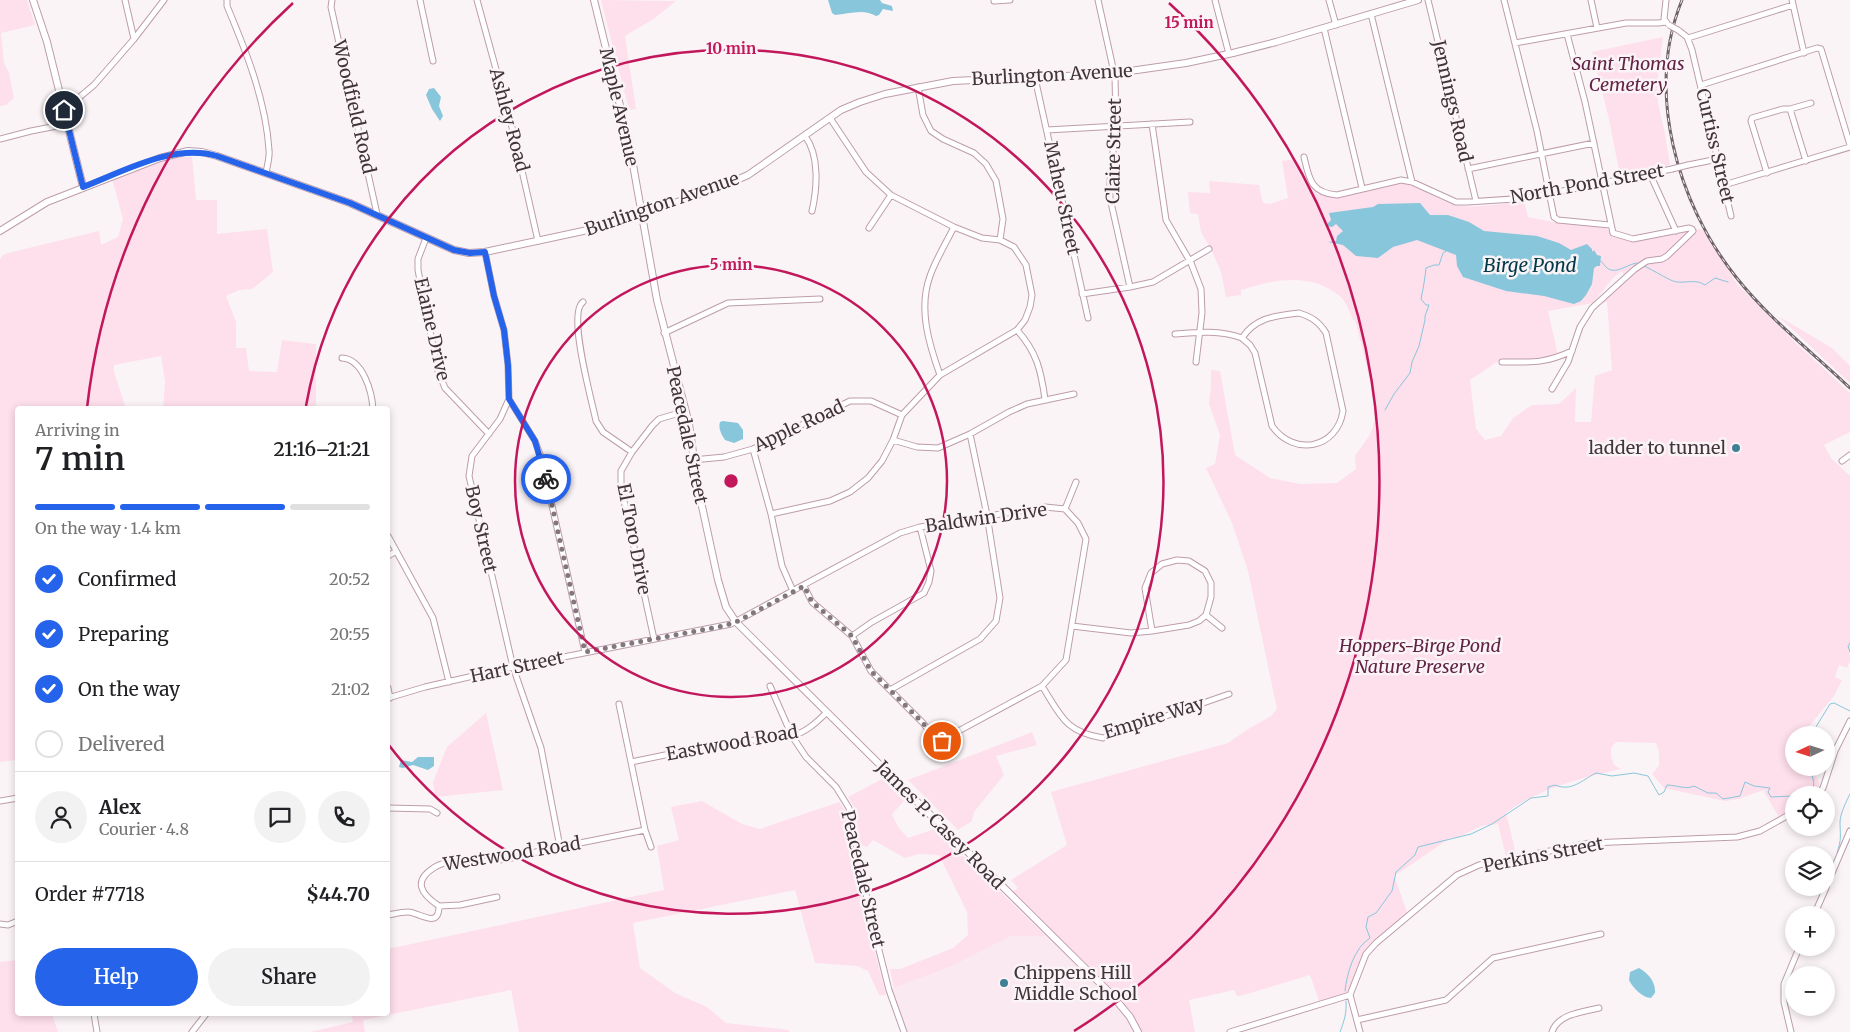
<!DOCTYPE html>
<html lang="en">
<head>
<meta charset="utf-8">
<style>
  body { margin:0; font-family:Merriweather,serif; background:#f2f2f2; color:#202124; height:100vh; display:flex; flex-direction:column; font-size:19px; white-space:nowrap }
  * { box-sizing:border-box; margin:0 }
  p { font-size:16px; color:#757577 }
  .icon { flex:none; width:28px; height:28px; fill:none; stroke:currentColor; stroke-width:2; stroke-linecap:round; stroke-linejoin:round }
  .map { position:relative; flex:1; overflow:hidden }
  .drawer { position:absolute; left:15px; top:406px; width:375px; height:610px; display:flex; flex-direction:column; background:#fff; border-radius:5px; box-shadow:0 2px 8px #0003 }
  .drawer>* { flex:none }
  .needle { width:32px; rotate:266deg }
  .buttons { position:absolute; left:1785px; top:726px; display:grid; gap:10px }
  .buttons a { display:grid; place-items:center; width:50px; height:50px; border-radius:50%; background:#fff; box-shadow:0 2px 8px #0003; font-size:25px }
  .pin { position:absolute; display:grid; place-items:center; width:42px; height:42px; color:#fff; margin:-21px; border:2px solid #fff; border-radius:50%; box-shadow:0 1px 5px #0007 }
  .courier { position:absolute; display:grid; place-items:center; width:50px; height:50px; margin:-25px; border:4px solid #2563eb; border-radius:50%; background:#fff; color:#222; box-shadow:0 1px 6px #0007 }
  .summary em { font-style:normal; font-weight:600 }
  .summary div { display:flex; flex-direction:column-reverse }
  .summary { display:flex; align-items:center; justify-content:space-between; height:85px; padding:0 20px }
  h1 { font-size:32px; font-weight:600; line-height:38px }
  .bar { display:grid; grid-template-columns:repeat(4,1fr); gap:8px 5px; align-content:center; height:60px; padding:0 20px }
  .bar i { height:6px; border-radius:4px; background:#e0e0e0 }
  .bar .selected { background:#2563eb }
  .bar p { grid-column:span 4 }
  .line { display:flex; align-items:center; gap:12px; padding:0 20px; border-top:1px solid #e0e0e0 }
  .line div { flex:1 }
  .round { display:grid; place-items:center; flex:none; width:52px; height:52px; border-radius:26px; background:#f2f2f2 }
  ol { padding:0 20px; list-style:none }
  li { display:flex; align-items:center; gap:15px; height:55px }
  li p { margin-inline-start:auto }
  li .icon { padding:5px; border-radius:50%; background:#2563eb; color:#fff; stroke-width:4 }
  li:last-child { color:#757577 }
  li i { width:28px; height:28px; border:2px solid #e0e0e0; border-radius:50% }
  .action { display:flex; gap:10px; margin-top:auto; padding:10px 20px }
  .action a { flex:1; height:58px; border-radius:30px; background:#2563eb; color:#fff; font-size:20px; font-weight:600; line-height:58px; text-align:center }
  .action a+a { background:#f2f2f2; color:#202124 }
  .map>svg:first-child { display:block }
  .built { fill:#fae9f0 }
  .green { fill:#fedfec; fill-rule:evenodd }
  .water { fill:#88c6db }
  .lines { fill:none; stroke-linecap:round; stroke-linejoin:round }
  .stream { stroke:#88c6db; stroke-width:1 }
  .minor-casing { stroke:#bd9dab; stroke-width:7 }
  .major-casing { stroke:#bd9dab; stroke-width:8 }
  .minor { stroke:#fff; stroke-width:5 }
  .major { stroke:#fff; stroke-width:6 }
  .rail-casing { stroke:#70656a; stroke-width:3 }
  .rail { stroke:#fbf4f7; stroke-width:1; stroke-dasharray:4; stroke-linecap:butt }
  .minor-bridge-casing { stroke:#bd9dab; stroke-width:7; stroke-linecap:butt }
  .minor-bridge { stroke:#fff; stroke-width:5 }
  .done { stroke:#82777c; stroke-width:5; stroke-dasharray:0 9 }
  .route { stroke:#2563eb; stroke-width:6 }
  .ring { fill:none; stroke:#c2185b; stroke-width:2.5 }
  .poi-dot { fill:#407f94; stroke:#fbf4f7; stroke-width:2 }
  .labels { text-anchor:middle; stroke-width:5; stroke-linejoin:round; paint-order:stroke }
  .park-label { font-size:18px; font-style:italic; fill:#622345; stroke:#fbf4f7 }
  .street-label { font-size:18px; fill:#41343a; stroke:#fbf4f7 }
  .poi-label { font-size:18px; fill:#41343a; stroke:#fbf4f7; text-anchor:end }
  .water-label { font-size:19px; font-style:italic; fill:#003948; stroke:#fbf4f7 }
  .centre { fill:#c2185b; stroke:#fbf4f7; stroke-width:2.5 }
  .ring-label { font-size:15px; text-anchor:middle; font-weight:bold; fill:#c2185b; stroke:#fbf4f7; stroke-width:5; stroke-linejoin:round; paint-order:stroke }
</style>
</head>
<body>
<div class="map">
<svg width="1850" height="1032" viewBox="0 0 1850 1032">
  <rect width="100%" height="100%" fill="#fbf4f7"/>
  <!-- built -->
  <path class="built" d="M1011,936h42l58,58 27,38h-234l-15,-42 63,-24z"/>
  <!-- green -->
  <path class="green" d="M0,0h27l8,25 -34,8 3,30 5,10 5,25 -8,7 -6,1z
    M601,0l75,1 -21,17 -30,18 11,73 -7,1z
    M1663,37l-6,49 1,17 7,31 5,31 -50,11 -11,-57 -17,-67z
    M172,156l20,1 4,43h21v34l50,-5 6,43 -21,17 -13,1 -13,6 10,26v26h10l3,23 28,1 5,-32 34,4v65h-153l2,-28 -4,-25 -47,9v7l12,37h-108l-1,351 -17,2v-503l4,-5 95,-23 2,14 17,-8 5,-18 -11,-40z
    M1295,159c12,10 8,32 29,37 16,4 45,-7 60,-11 5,-1 11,-3 15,-2 19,2 36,15 53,21 17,6 54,-1 72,-3l4,16 35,7 42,3c6,8 18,12 28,15l62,-13 9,1 33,54 59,59 54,50v39l-26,13 7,13 19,18v185l-3,7 -8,-3 -4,12 7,3 -8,16 -28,34v5h-12v33h18l8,16c-7,15 -12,11 -26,11v14l-14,10 -17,-29 -24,9 -14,2 -61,-13 -12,-14 7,-8v-14l-3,-9 -40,-1 -5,6v8l3,9 7,4c-40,9 -81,19 -115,44l10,41 -10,2 -8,-32 -17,2 -22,11 -9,1 -48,33 -8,4 14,40 -42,39 -16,41 -27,8 -1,-3 -3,1 -9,-26 -70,21h-3l-3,-6 -45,10 6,32h-57l-8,-15 -120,-124 8,-5 -7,-8 56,-35 -16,-53 177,-49 17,-12 26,-15 6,-7 -29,-138 -16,-48 -26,-55 9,-4 5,-29 -11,-31 2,-17v-17l9,1 15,84 35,23 30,6 37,-1 19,-14 -1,-13c5,-8 15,-19 18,-29 6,-21 -12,-83 -18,-107h-2c-3,-7 -7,-18 -12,-23 -29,-25 -67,-18 -100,-7v5l-15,2 -5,-25 -9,-21 -11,-19 -3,-18 -8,-1 -2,-21 22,1 -1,-12 50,4 4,18 7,1 18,-6 -6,-37zM1622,271l2,5 -26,27 9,-1 5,68 -17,6 -4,46h-16l1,-34 -17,16 -27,1 -19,13 -12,18 -16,4 -9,-11 -6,-49 30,-20 55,-1 3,-4 -10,-44 45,-8 20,-25z
    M1778,316l54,32 18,18v17z
    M486,713l17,77 -68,7 -2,-15 14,-35z
    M1032,732l5,13 -41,11 8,19 -30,37 -2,9 -14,9 -50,-50z
    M882,779l22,22 -12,13 6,13 10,11 27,-9 111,107h-35l-59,30 -58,22 -4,-19h10l53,-21 15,-13 -1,-23 -28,-57 -20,-1 -14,4 -32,-18 -6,7 -7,-2 -6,-38 -6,-10z
    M702,801l40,23 18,5 79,-27 7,10 21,109 19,74h-7l-11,-24 -11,-5 -42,-3 -20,-73 -162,33 7,45 35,25 32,14 19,16 63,7v2h-270l-8,-42 -148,30 2,12h-55l43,-10 -2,-8h37v-65l276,-59 -7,-44 22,-6 -8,-33z
    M17,960l1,54h20l1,1 13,-1 6,18h-58v-70z"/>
  <!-- water -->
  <path class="water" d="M828,0h52l2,3 10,3 1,5 -10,-2 -4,6 -3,1c-12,-8 -28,-2 -41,-1l-3,-2z
    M434,88l7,9 -2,9 4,10 -3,5 -8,-12 -6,-14 3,-6z
    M1420,203l10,12h18l21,7 15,9 53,5 22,7 12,7 16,-6 5,5v3l2,-2 3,5 4,1 -1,10h-3l-3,2 -2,16 -6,11 -5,6 -7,3 -30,-8 -38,-5 -43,-14 -6,-11 -1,-11 -39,-15 -24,7 -15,11 -22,-2 -13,-11 -15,-3 8,-1 1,-5 6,-5 -7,-7 -4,3 -7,-1 6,-6 -2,-7 44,-6 5,-3z
    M723,421l15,2 5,7v9l-9,4 -9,-3c-4,-6 -7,-12 -5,-18z
    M418,757h16v9l-6,4 -15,-5 -10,3 -4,-1 2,-7 11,2z
    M1639,968c9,5 17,14 16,25l-4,5c-8,0 -19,-11 -22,-18l1,-8z"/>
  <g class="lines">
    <!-- stream -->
    <path class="stream" d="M1601,261c2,2 3,4 5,6 9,9 21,-3 31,-4
      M1644,266c8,3 27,16 33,16 11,1 19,-3 28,3l10,-7 13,4
      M1385,410l9,-16 16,-21 2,-11 7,-16 6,-26v-4l4,-11h-3l-5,-6c2,-10 4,-20 5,-31l8,-3h5l4,-12 3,-2
      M1850,643l-2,3 2,6
      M1811,735l19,-31 4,-1 16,8
      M1809,768c4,9 8,18 1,27
      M1803,795h5
      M1837,853c5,-14 3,-18 3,-32 1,-9 6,-19 10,-27
      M1345,991c2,-18 9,-43 25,-53l-4,-11 2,-10 8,-4 16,-22 4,-19 19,-17 3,-8 53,-13 21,-10 39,-26 17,-2v-9l7,-2c17,7 27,-5 41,-12l16,3 22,-3 14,3 11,19 5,-3 3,-7c9,0 19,5 27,1l14,7h8l7,6 17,-3 5,-14 9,4 16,2 -2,4 3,5 23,-1
      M1340,1032c4,-10 7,-20 6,-31"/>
    <!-- minor casing -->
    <g class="minor-casing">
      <path id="minor" d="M125,0l9,39
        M227,0v6c19,45 39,95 42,144 1,7 -2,16 -3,23
        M332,0l-1,7 46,207
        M420,0l13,61
        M477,0l36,131 25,110
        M1098,0l17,77 1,45 -6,60v16l20,89
        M1215,0l14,54
        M1329,0l7,25
        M1428,0l48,201
        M1504,0l33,131 17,86 4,3 52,5
        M1591,0l6,28
        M1666,0l-2,19 3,4
        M1792,0l12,53
        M994,1l16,-1
        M1371,14l41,168
        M1324,28l38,160
        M1678,30l9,7 5,13 39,166
        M1688,38l105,-33
        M1515,43l111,-20h33l6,-1
        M1035,78l53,240
        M1701,85l116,-37 4,1 29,96
        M918,87l5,28 8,16 12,8 31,14 12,11 10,17 7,38 -3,21
        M1790,109l16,52
        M64,110l30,-25 40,-46 30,-39
        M1152,124l14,96 25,43 10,26 1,24 -6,49
        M1047,130l143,-8
        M805,136c15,20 12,53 7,75
        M0,139l31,-8 36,-7
        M1304,157c5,22 7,36 33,38l64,-15 11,2 44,20h11l61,-4 144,-29
        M1688,165l30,-6
        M1468,169l126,-26
        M1767,173l-16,-52 1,-3 31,-9h7l21,-6
        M1650,174l26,57
        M1724,185l126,-38
        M869,228l22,-33
        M426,238l-8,21v11l20,101 7,17 44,46
        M485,252l9,44 10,34 4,35 1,34 26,42 6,16 44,195
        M1082,294l48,-7 23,-5 56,-33
        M583,302c-16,11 9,99 13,119l7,11 29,20
        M1299,313c13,4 20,9 27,20l17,78c-6,38 -49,46 -71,15l-17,-73 -5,-8 -8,-7c14,-21 33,-22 57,-25z
        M1017,330c20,22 24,41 28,69
        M664,333l64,-30 92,-4
        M1175,334c23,-2 45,-4 67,4
        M342,358c21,1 30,34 31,51
        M1502,362c29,0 42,2 70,-11
        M940,375c-11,-31 -22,-66 -10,-99 6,-17 16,-33 24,-49
        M1552,389l16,-27 12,-35 12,-19 43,-39 12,-8 15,-2 5,-3 26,-25 -1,-2 -3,-1 -56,11 -20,-6 -28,-131 -18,-68
        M509,399l-9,20 -28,37 -3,20 44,191 28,81 19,99
        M893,440l24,7 21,1 32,-14 39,-22 18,-8 47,-10
        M753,449l18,65 11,52 11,25
        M693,460l31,-3 29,-8 97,-48h21l31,14
        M1842,461l8,-6
        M1065,509l11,-27
        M771,514l59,-13 20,-9 18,-14 14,-17 11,-21 9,-25 38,-40 77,-45 8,-10 5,-13 2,-12 -6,-30 -12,-18 -14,-7 -18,-2 -28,-11 -63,-32 -25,-23 -36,-54
        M388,536l45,82 16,64
        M388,556l7,-4
        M1206,615l16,13
        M1072,626l59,7 10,-1 11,-1 37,-6 10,-4 7,-6 5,-18v-14l-6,-12 -16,-10 -12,-1 -15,4 -11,9 -6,15 7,43
        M852,636l20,-14 52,-29 5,-11 2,-11 -11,-44
        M654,639l-33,-152v-16l11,-19 20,-26 7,-7 27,-8
        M770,686l22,50 14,21 30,30 13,21 21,106 19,76 15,42
        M1042,686c19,30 23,46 61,52l126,-44
        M388,688l2,10
        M890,690l90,-51 16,-18 4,-23 -13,-83 -17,-81
        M388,698l37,-11 88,-20 218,-43 169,-91 20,-6 125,-20 20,2 13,14 8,16 -20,121 -24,26 -102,55 -5,-2 -12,-16 -52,-52 -19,-35 -40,-34 -8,-16
        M619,704l26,126 6,17
        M631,762l88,-18 73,-8c14,-4 24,-13 34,-23
        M1818,795l5,-7 12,-37 15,-30
        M0,801l18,-3
        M388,808l42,1 7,4
        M1826,887l24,-56
        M439,906l21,-1 37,-8
        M388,915c6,-1 13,-3 20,-3 11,0 31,18 31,-6 -18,-12 -27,-25 -4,-39 17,-10 38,-4 56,-6 17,-1 33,-6 49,-10 35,-7 70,-14 105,-21
        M1814,915l12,-27
        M0,924l8,1 10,-4
        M1350,995l10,37
        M94,1014l3,18
        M1357,1020l89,-20 47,-42 108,-24
        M192,1032l14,-18
        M1230,1032l120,-37 16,-41 10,-11 81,-68 22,-10 111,-22 147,-6 23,-6 34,-19
        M1552,1032c6,-18 30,-20 47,-24
        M1791,1032l-7,-30v-18l15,-36"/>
    </g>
    <!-- major casing -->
    <g class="major-casing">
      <path id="major" d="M33,0l14,42 36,145
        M594,0l35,142 28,158 32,124 9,64 20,92 8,27 10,15 375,372 19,23 8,15
        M0,231l47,-29 113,-44 28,-7 14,1 15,4 133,47 104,47 15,3 16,-1 112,-24 38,-11 90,-32 23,-10 93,-65 19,-8 25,-8 68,-13 156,-7 77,-11 47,-10 43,-11 142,-42"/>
    </g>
    <!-- minor -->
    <use href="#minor" class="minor"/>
    <!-- major -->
    <use href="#major" class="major"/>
    <!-- rail casing -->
    <g class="rail-casing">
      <path id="rail" d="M1682,0c-37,91 -5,203 54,277 32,41 76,75 114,111"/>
    </g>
    <!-- rail -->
    <use href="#rail" class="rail"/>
    <!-- minor-bridge casing -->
    <g class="minor-bridge-casing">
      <path id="minor-bridge" d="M1669,25l9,5
        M1672,169l16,-4"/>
    </g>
    <!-- minor-bridge -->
    <use href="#minor-bridge" class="minor-bridge"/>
  </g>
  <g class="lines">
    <!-- done -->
    <path class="done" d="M546,479l39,173 138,-26 13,-4 68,-36 8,16 40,34 19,35 52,52 12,17 7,1"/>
    <!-- route -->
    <path class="route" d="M64,110l19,77c41,-16 91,-44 134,-31l133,47 104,47 16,3 15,-1 9,44 10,34 4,35 1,34 26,42 11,38"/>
  </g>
  <!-- distance rings -->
  <g class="ring">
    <circle cx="731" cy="481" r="216"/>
    <path d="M306 406A432 432 0 1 1 388 744"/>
    <path d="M87 408A648 648 0 0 1 293 3M1169 3A648 648 0 0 1 1074 1031"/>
  </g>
  <!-- markers -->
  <g class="poi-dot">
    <circle cx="1736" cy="448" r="5"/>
    <circle cx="1004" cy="983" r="5"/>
  </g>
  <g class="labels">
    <!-- park labels -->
    <g class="park-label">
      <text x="1628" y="70">Saint Thomas<tspan x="1628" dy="21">Cemetery</tspan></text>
      <text x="1420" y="652">Hoppers-Birge Pond<tspan x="1420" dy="21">Nature Preserve</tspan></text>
    </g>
    <!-- street labels -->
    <g class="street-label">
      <text transform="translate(1052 75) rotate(-3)" y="6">Burlington Avenue</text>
      <text transform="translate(1452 101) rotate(77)" y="6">Jennings Road</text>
      <text transform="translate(354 107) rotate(77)" y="6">Woodfield Road</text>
      <text transform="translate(619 107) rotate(77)" y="6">Maple Avenue</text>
      <text transform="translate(509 120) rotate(75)" y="6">Ashley Road</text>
      <text transform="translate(1715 146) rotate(77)" y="6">Curtiss Street</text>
      <text transform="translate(1114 151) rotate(-89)" y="6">Claire Street</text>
      <text transform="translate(1587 184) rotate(-10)" y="6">North Pond Street</text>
      <text transform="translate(1062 198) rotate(78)" y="6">Maheu Street</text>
      <text transform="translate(662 204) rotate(-19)" y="6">Burlington Avenue</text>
      <text transform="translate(432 329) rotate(77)" y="6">Elaine Drive</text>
      <text transform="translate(799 426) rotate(-25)" y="6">Apple Road</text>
      <text transform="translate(687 435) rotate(78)" y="6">Peacedale Street</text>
      <text transform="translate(986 518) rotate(-8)" y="6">Baldwin Drive</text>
      <text transform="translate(481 529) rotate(77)" y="6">Boy Street</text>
      <text transform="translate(634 539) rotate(79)" y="6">El Toro Drive</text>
      <text transform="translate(517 667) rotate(-12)" y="6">Hart Street</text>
      <text transform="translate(1154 718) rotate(-17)" y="6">Empire Way</text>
      <text transform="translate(732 743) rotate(-10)" y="6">Eastwood Road</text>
      <text transform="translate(940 825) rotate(45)" y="6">James P. Casey Road</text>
      <text transform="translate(512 854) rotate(-9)" y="6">Westwood Road</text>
      <text transform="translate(1543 855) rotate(-11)" y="6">Perkins Street</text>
      <text transform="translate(863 879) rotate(77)" y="6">Peacedale Street</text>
    </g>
    <!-- poi labels -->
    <g class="poi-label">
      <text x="1726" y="454">ladder to tunnel</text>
      <text x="1014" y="979" text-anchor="start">Chippens Hill<tspan x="1014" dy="21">Middle School</tspan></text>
    </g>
    <!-- water labels -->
    <g class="water-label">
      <text x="1530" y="272">Birge Pond</text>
    </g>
  </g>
  <circle cx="731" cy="481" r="8" class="centre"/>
  <g class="ring-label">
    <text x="1189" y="28">15 min</text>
    <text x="731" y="54">10 min</text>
    <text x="731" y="270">5 min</text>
  </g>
</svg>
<div class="buttons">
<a><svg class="needle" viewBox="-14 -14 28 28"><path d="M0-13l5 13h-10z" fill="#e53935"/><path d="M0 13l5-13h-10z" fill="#757577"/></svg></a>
<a><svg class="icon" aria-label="locate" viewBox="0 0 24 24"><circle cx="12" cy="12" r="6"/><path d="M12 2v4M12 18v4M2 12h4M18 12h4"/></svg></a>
<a><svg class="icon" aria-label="layers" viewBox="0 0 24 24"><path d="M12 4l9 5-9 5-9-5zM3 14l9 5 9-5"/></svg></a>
<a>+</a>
<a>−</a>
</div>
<div class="pin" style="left:942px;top:741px;background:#ea580c"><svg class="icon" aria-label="bag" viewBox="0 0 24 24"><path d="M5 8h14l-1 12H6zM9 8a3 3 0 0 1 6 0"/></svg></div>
<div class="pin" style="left:64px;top:110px;background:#1f2937"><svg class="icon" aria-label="home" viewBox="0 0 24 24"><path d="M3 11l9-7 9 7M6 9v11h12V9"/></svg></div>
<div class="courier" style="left:546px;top:479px"><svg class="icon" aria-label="bike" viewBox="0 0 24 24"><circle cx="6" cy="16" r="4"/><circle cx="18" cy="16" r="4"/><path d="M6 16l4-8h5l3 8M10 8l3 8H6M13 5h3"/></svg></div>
<section class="drawer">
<div class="summary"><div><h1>7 min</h1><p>Arriving in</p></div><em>21:16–21:21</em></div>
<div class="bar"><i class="selected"></i><i class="selected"></i><i class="selected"></i><i></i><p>On the way · 1.4 km</p></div>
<ol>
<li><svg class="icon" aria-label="check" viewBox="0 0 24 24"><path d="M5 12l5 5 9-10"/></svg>Confirmed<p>20:52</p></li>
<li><svg class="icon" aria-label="check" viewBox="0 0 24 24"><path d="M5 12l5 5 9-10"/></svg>Preparing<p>20:55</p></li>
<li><svg class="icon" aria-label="check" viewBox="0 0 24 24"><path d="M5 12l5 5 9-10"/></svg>On the way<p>21:02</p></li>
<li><i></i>Delivered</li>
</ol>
<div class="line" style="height:90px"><a class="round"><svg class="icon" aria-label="person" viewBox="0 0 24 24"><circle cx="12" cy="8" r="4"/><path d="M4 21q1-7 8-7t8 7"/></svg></a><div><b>Alex</b><p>Courier · 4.8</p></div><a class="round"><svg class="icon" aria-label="chat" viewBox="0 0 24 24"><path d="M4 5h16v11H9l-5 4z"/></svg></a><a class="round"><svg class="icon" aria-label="phone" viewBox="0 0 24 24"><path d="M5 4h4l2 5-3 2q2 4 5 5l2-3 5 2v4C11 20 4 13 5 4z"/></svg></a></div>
<div class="line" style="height:65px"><div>Order #7718</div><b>$44.70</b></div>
<div class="action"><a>Help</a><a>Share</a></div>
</section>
</div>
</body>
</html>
